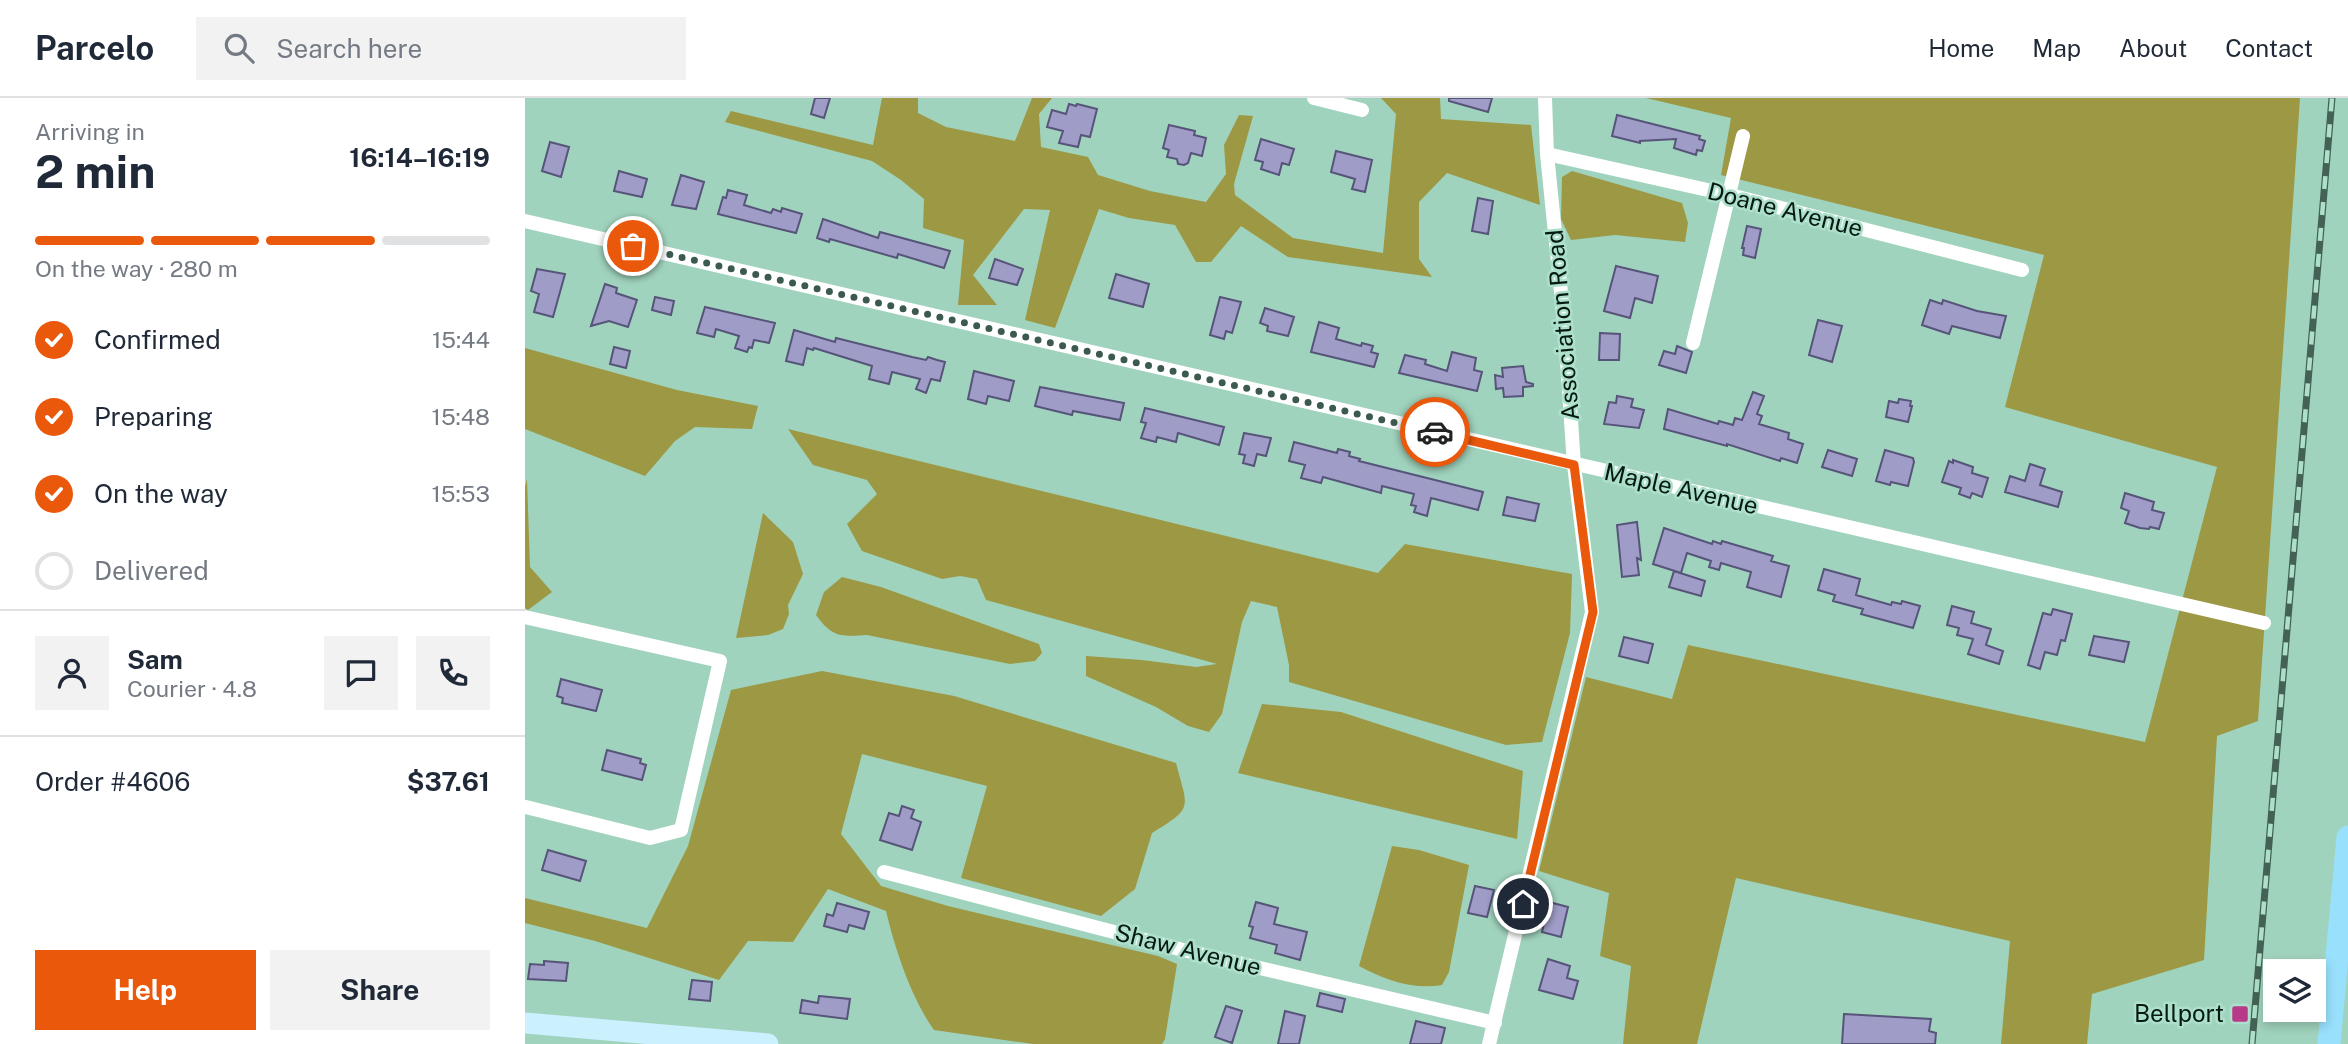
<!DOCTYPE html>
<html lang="en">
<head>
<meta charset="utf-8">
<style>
  body { margin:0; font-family:"Public Sans",sans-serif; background:#f2f2f3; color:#1f2937; height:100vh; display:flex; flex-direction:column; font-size:26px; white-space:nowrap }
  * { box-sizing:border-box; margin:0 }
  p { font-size:23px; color:#747a83 }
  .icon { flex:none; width:38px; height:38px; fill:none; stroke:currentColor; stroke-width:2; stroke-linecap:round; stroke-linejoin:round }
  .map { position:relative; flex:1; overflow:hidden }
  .details { display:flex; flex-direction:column; background:#fff; width:525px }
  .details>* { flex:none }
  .buttons { position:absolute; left:1738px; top:861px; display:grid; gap:14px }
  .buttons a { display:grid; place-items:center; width:63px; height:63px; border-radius:0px; background:#fff; box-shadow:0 4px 10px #0003; font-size:35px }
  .pin { position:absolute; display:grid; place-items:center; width:60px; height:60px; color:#fff; margin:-30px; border:4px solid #fff; border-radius:50%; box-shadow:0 2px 7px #0007 }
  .courier { position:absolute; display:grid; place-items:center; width:70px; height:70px; margin:-35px; border:5px solid #ea580c; border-radius:50%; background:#fff; color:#222; box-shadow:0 2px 9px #0007 }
  .headline em { font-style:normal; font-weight:700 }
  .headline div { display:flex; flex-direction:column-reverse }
  .headline { display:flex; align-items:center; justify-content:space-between; height:119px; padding:0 35px }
  h1 { font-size:46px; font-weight:700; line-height:52px }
  .bar { display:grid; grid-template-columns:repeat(4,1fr); gap:10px 7px; align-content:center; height:84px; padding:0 35px }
  .bar i { height:9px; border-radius:5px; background:#e0e1e3 }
  .bar .selected { background:#ea580c }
  .bar p { grid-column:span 4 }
  .line { display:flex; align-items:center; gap:18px; padding:0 35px; border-top:2px solid #e0e1e3 }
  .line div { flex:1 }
  .round { display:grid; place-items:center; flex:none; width:74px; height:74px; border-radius:0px; background:#f2f2f3 }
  ol { padding:0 35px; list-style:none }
  li { display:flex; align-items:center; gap:21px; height:77px }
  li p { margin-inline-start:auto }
  li .icon { padding:7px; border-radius:50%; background:#ea580c; color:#fff; stroke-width:4 }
  li:last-child { color:#747a83 }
  li i { width:38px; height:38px; border:4px solid #e0e1e3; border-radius:50% }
  .primary-button { display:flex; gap:14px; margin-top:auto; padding:14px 35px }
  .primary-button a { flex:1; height:80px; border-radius:0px; background:#ea580c; color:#fff; font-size:28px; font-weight:700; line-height:80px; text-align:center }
  .primary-button a+a { background:#f2f2f3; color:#1f2937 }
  header { display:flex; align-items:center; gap:42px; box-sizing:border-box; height:98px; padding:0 35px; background:#fff; border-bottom:2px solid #e0e1e3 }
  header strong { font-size:33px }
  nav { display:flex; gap:38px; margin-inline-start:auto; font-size:24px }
  .search { width:490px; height:63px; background:#f2f2f3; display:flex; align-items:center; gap:18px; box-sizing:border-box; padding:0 24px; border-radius:0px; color:#747a83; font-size:26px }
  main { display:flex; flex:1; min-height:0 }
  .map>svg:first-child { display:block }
  .forest { fill:#9c9844 }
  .building { fill:#9f9dc7; stroke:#57547a; stroke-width:2 }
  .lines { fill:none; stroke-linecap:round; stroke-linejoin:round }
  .street { stroke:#fff; stroke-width:14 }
  .secondary { stroke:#cbf0fe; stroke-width:21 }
  .primary { stroke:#98e0fc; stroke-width:23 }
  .rail-casing { stroke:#436255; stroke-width:7 }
  .rail { stroke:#ade0ca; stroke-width:4.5; stroke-dasharray:13; stroke-linecap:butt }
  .done { stroke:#3c5a4e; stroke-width:7; stroke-dasharray:0 12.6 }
  .route { stroke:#ea580c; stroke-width:9 }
  .poi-dot { fill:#b73987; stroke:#ade0ca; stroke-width:2.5 }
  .labels { text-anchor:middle; stroke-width:5; stroke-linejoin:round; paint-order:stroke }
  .street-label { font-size:24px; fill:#061912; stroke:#ade0ca }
  .poi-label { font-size:24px; fill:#061912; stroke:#ade0ca; text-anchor:end }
</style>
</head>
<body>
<header>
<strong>Parcelo</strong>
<div class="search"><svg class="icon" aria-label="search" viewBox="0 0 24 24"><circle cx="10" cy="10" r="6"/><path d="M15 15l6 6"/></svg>Search here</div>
<nav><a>Home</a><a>Map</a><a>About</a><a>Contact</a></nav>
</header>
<main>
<section class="details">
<div class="headline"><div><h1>2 min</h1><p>Arriving in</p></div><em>16:14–16:19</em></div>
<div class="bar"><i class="selected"></i><i class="selected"></i><i class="selected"></i><i></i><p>On the way · 280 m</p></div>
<ol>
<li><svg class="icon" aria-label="check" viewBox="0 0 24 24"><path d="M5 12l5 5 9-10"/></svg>Confirmed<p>15:44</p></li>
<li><svg class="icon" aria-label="check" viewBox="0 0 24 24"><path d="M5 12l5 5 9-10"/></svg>Preparing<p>15:48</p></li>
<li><svg class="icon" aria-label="check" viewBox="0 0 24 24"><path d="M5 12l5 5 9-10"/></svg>On the way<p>15:53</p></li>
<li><i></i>Delivered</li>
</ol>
<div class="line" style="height:126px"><a class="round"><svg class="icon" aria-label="person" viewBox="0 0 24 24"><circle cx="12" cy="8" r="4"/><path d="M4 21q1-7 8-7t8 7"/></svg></a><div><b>Sam</b><p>Courier · 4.8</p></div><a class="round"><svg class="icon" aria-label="chat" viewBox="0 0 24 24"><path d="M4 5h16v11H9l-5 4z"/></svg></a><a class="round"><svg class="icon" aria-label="phone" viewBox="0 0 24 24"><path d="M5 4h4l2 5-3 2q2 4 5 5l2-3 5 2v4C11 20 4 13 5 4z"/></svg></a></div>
<div class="line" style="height:91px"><div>Order #4606</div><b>$37.61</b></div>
<div class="primary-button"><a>Help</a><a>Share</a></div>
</section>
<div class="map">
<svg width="1823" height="946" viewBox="0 0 1823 946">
  <rect width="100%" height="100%" fill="#a0d3bd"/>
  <!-- forest -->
  <path class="forest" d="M357,0h36v15l28,14 69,14 17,-43h20l-13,16 2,33 47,10 10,18 52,16 56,11 20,-28 -2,-29 15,-30 14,1 -19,68 1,11 58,43 90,15 13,-139 -15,-16h59l1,21 90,6 9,80 -93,-32 -28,29v57l13,18 -144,-20 -47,-31 -30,36h-15l-21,-37 -46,-7 -30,-9 -44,119 -30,-8 25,-110 -26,-1 -51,66 24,30h-39l6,-65 -41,-12 1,-29 -23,-19 -29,-19 -147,-39 6,-11 142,34z
    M1121,0h654l-42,623 -41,15 -13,224 -112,34 -5,50h-86l9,-103 -274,-63 -39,166h-74l8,-78 -31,-10 9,-63 -70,-22 47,-194 86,22 16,-54 457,97 72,-275 -212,-60 39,-152 -323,-80 10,-57z
    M1047,73l110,32 6,20 -3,19 -70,-7 -44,5 -10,-21 1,-42z
    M0,250l152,42 81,16 -6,23 -57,-2 -20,14 -30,35 -120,-47z
    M263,331l590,144 27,-29 167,30 -2,59 -28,109 -36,3 -217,-63v-17l-12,-58 -26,-6 -9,21 -20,92 -13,18 -21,-6 -32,-19 -70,-31v-20l56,4 54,7 21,-3 -231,-64 -9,-21 -17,-3 -18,3 -80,-28 -15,-27 30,-30 -10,-14 -54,-15z
    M2,381l3,88 22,25 -24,18 -3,-2v-121z
    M238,415l30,29 10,32 -15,31 1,9 -6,15 -15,6 -32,3z
    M317,479l39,10 158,57 3,9 -7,8 -25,3 -143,-29c-27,2 -35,2 -51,-20l8,-23z
    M297,573l132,25 222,67c12,46 18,44 -24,70l-17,56 -34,27 -140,-38 26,-92 -125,-32 -21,80 40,52 67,20 210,50 19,8 -12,75 -3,5h-129l-99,-14c-23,-32 -39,-81 -48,-119l-58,-22 -35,53 -45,-1 -29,39 -124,-39 -70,-18v-25l122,30 41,-82 43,-156z
    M737,606l79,8 182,59 -6,68 -279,-66z
    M867,748l27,4 50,15 -20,107 -7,13c-29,5 -57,-5 -83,-19z"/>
  <!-- building -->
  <path class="building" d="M290,0h15l-6,20 -13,-4z
    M924,0h43l-4,14 -39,-11z
    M544,6l7,2 1,-2 20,5 -7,28 -9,-2 -3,12 -19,-4 4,-12 -16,-4 5,-17 14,4z
    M1092,17l83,21 -1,3 6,2 -3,10 -5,-1 -1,5 -22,-7 2,-9 -36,2v2l-28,-7z
    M644,27l26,6 -1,4 12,3 -4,18 -11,-3 -3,10 -4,2 -6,-1 -1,-5 -10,-2 2,-7 -6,-2z
    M736,41l33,10 -5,16 -7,-2 -3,12 -18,-6 2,-7 -8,-2z
    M25,44l19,5 -8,30 -19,-6z
    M811,53l36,9 -7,32 -13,-3 3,-10 -24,-7z
    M94,73l28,8 -5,18 -28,-6z
    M156,77l23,7 -8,27 -24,-4z
    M203,92l19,5 -3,10 27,8 2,-4 8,3 1,-4 20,6 -6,19 -78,-19 5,-17 3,1z
    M953,100l15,3 -5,33 -16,-3z
    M298,121l55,19 2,-6 70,19 -6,17 -46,-14 -1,4 -67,-19 -1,3 -12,-4z
    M1222,128l14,3 -6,29 -12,-3 1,-7h-2z
    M470,161l28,10 -6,16 -28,-7z
    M1091,168l42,10 -6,27 -17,-5 -5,20 -26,-7z
    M12,171l28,5 -12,43 -19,-5 5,-18 -8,-3z
    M591,176l33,10 -6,23 -34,-9z
    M80,186l12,4 -1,5 21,7 -9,27 -19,-6 -18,5z
    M130,199l19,4 -3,14 -19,-5z
    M695,199l21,5 -9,31 -6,-2 -2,8 -14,-4z
    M1405,202l12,4 1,-4 34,11 29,5 -6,22 -48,-12 -3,8 -27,-9z
    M180,209l70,16 -6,20 -15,-3 -2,8 -3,-1 -2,5 -12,-4 4,-12 -23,-7 -2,8 -17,-4z
    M740,210l29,9 -6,19 -21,-5 1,-5 -8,-3z
    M1293,222l24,6 -10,36 -23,-7z
    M794,224l20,6 -3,11 25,7 1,-3 11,3 -2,6 7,2 -4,13 -63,-15z
    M269,232l41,12 1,-4 76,19 14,3 2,-3 9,3 8,2 -5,19 -9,-2 -5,14 -10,-4 4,-10 -28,-7 -3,12 -20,-5 3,-13 -58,-18 -1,2 -6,-2 -4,17 -17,-4z
    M1075,235l20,1 -1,26h-20z
    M1152,248l15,6 -6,21 -27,-8 5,-14 11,3z
    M89,249l16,4 -4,17 -16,-4z
    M927,254l24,6 -2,12 8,2 -5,19 -78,-18 6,-18 21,5 -1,4 22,7z
    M998,268l3,16 7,2v2l-10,1v9l-19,1 -1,-9 -7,1 -1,-14 8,2 -1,-9z
    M449,273l40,10 -5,20 -21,-5 -2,8 -18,-5z
    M515,289l84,16 -4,17 -47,-9 -1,4 -37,-9z
    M1228,294l11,4 -7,18 5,2 -3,8 30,9 -1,6 15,5 -6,19 -16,-5 -1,3 -53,-17v2l-63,-17 4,-20 50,15 1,-3 14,4 2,-7 7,2z
    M1092,298l16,3 -2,8 13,3 -5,18 -35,-4 5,-22 7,1z
    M1374,301l12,2 -1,5h2l-4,16 -22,-5 3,-16 9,2z
    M620,310l79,19 -5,18 -41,-12 -2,9 -19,-5 -1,5 -15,-4 5,-15 -5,-1z
    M719,335l27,5 -5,18 -9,-2 -3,12 -11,-3 2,-8 -6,-1z
    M769,344l43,11 1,-4 12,3 -1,4 11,3 -1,2 124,31 -5,18 -47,-12 -4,18 -13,-4 2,-6 -5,-1 3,-11 -32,-8 -1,7 -58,-16 -2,6 -20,-5 4,-13 -16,-4z
    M1303,352l29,9 -5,17 -30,-9z
    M1360,352l28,8 1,4 -6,24 -17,-4 -1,3 -14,-4z
    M1428,362l20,7 -1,6 16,5 -6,19 -10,-4 -2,5 -11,-4 2,-6 -19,-6 7,-21 4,2z
    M1505,366l15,5 -5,16 22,7 -4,15 -53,-15 5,-16 15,5z
    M1600,395l29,9 -2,8 12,3 -5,16 -9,-2 -1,2 -9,-1 -15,-5 4,-12 -8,-3z
    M982,399l32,7 -4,17 -32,-6z
    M1112,424l4,38 -4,-2 2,17 -17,2 -5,-52z
    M1139,430l48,16 1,-3 8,3 1,-3 51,15 -2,5 18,5 -8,31 -34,-10 4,-15 -30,-9 -2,7 -10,-3 2,-6 -24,-8 -6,20 -28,-9z
    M1299,471l36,10 -4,16 35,10 1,-3 9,2 1,-3 18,5 -7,22 -52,-14 2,-5 -30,-8 2,-6 -17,-5z
    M1149,473l31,10 -4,15 -32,-9z
    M1427,508l22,6 -3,11 20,6 -5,16 17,6 -4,13 -31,-10 5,-15 -16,-4 2,-7 -12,-3z
    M1528,511l19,5 -7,27 -4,-1 -4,15 -12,-3 -5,17 -12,-4 15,-52 8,2z
    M1569,538l35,6 -5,20 -35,-7z
    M1099,539l29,7 -5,19 -29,-7z
    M36,581l41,11 -6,21 -34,-8 1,-5 -6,-2z
    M82,652l34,9 -1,4 6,2 -4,15 -40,-10z
    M377,708l12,4 -3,8 10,4 -9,28 -32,-10 9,-27 10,3z
    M23,752l38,11 -6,20 -38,-11z
    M950,788l19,4 -7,27 -19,-4z
    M731,804l22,6 -4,16 33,8 -7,28 -25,-7 2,-8 -27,-7 3,-11 -4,-1z
    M1024,804l19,5 -7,30 -19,-5z
    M312,805l32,9 -5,17 -15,-4 -2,7 -23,-6 3,-12 6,2z
    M1023,861l22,7 -3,12 11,3 -5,18 -34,-9z
    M19,863l24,2 -2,18 -38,-2 2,-15 14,1z
    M167,882l20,2 -2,19 -21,-2z
    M795,895l25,6 -3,13 -25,-6z
    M294,898l31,3 -3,20 -47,-6 2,-13 16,3z
    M701,908l16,5 -10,32 -17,-6z
    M760,913l20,5 -6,28h-21z
    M1319,916l87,5 -2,12 7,2 -1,11h-93z
    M891,923l29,7 -4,16h-31z"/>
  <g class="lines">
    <!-- street -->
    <path class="street" d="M789,0l48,12
      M1022,56l183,41 292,75
      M0,123l1739,402
      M1168,245l50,-207
      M0,519l195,44 -39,169 -31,8 -124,-31
      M359,774l299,78 312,73
      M964,946l103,-432 -18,-147 -9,-133 -18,-178 -2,-56"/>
    <!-- secondary -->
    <path class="secondary" d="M0,925l243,21"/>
    <!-- primary -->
    <path class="primary" d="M1804,946l19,-207"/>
    <!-- rail casing -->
    <g class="rail-casing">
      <path id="rail" d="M1727,946l80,-946"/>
    </g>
    <!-- rail -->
    <use href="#rail" class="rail"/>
  </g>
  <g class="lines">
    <!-- done -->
    <path class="done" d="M108,148l802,186"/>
    <!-- route -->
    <path class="route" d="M910,334l139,33 19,147 -70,292"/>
  </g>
  <!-- markers -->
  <rect class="poi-dot" x="1706" y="907" width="18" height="18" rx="3.5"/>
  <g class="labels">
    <!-- street labels -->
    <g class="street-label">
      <text transform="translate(1260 112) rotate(14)" y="8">Doane Avenue</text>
      <text transform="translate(1038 227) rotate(-95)" y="8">Association Road</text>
      <text transform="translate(1156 391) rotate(13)" y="8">Maple Avenue</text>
      <text transform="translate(663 852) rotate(14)" y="8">Shaw Avenue</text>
    </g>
    <!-- poi labels -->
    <g class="poi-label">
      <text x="1699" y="924">Bellport</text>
    </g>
  </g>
</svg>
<div class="buttons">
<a><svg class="icon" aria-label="layers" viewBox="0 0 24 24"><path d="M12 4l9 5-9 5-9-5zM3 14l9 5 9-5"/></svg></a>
</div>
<div class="pin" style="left:108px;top:148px;background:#ea580c"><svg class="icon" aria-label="bag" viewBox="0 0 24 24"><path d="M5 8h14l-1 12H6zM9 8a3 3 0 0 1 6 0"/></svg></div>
<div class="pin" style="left:998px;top:806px;background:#1f2937"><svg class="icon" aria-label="home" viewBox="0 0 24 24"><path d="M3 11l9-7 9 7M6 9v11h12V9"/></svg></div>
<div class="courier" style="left:910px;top:334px"><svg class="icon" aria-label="car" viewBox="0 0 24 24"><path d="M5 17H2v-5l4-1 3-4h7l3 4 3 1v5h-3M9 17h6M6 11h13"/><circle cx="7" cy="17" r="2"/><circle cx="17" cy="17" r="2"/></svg></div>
</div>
</main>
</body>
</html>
